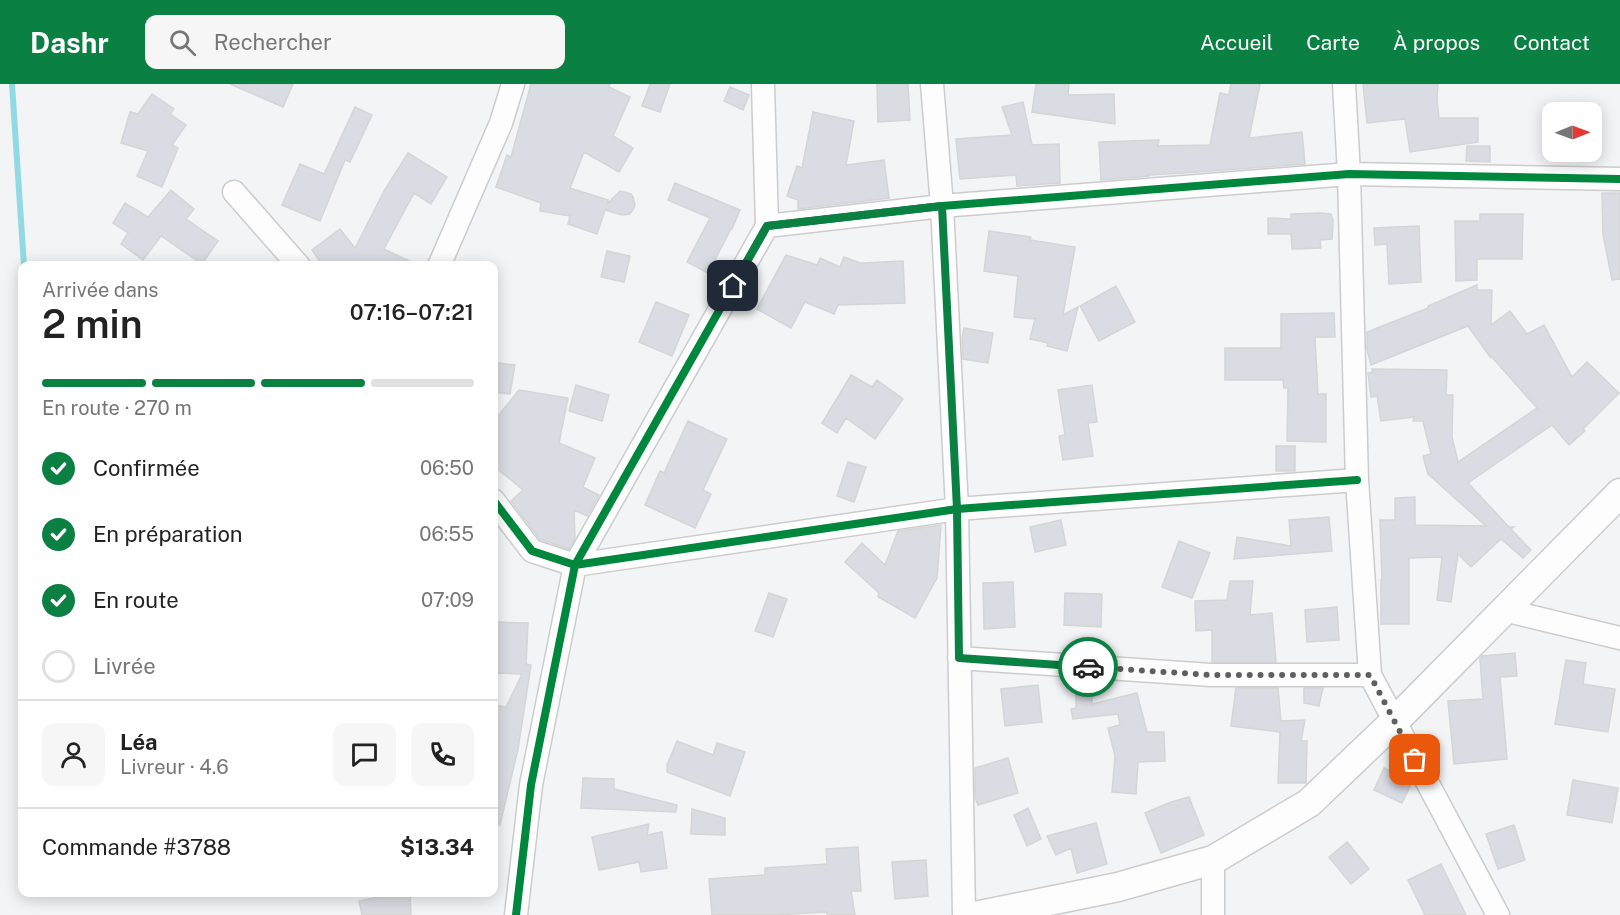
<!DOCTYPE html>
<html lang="fr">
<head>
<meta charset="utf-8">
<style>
  body { margin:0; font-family:"Public Sans",sans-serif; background:#f6f6f6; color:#222; height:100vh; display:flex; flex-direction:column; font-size:22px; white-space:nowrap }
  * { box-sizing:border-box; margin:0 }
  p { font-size:20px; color:#767676 }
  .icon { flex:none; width:33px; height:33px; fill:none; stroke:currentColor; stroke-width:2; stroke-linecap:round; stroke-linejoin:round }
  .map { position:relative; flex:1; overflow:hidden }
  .panel { position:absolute; left:18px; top:177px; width:480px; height:636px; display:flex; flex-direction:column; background:#fff; border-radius:12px; box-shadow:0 3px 15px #0003 }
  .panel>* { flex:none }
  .needle { width:39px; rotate:89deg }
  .controls { position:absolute; left:1542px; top:18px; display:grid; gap:12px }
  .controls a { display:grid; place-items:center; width:60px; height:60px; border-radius:12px; background:#fff; box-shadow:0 3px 15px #0003; font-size:30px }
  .pin { position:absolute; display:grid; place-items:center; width:51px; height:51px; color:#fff; margin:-26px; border-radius:12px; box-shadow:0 3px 9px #0006 }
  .courier { position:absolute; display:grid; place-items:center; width:60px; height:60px; margin:-30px; border:4px solid #0b8043; border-radius:50%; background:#fff; color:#222; box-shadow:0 2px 8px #0007 }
  .summary em { font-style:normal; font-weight:600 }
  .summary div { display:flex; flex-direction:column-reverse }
  .summary { display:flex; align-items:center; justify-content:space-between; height:102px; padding:0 24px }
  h1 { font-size:39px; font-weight:600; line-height:45px }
  .bar { display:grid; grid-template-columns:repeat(4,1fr); gap:9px 6px; align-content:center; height:72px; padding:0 24px }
  .bar i { height:8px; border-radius:4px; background:#e0e0e0 }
  .bar .selected { background:#0b8043 }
  .bar p { grid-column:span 4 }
  .line { display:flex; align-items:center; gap:15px; padding:0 24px; border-top:2px solid #e0e0e0 }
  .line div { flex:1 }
  .round { display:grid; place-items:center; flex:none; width:63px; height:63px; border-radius:12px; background:#f6f6f6 }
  ol { padding:0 24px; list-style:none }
  li { display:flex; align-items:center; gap:18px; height:66px }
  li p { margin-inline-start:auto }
  li .icon { padding:6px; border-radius:50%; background:#0b8043; color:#fff; stroke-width:4 }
  li:last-child { color:#767676 }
  li i { width:33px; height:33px; border:3px solid #e0e0e0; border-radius:50% }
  header { display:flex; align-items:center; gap:36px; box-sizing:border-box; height:84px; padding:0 30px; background:#0b8043; color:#fff }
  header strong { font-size:28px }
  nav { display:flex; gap:33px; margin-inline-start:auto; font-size:21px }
  .search { width:420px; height:54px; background:#f6f6f6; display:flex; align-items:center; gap:15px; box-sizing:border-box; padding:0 21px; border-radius:12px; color:#767676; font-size:22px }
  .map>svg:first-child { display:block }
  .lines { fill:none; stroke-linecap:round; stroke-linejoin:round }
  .stream { stroke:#91dae4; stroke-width:6 }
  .building { fill:#d9dce2; stroke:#d4d5d6; stroke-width:1.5 }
  .minor-casing { stroke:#ccccce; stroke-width:25 }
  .tertiary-casing { stroke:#ccccce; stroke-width:31 }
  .minor { stroke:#fdfdfe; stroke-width:22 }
  .tertiary { stroke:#fdfdfe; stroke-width:28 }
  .cycleway-casing { stroke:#fff; stroke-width:11 }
  .cycleway { stroke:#00873e; stroke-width:8 }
  .done { stroke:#5e5f60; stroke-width:6; stroke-dasharray:0 10.8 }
  .route { stroke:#0b8043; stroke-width:8 }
</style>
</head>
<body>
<header>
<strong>Dashr</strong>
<div class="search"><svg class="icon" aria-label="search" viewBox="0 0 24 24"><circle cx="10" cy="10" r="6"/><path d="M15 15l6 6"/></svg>Rechercher</div>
<nav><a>Accueil</a><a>Carte</a><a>À propos</a><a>Contact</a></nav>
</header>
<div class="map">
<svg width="1620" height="831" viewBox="0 0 1620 831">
  <rect width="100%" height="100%" fill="#f3f4f6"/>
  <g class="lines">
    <!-- stream -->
    <path class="stream" d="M12,0l12,182"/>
  </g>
  <!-- building -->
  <path class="building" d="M230,0h63l-10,23z
    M531,0h79l-1,3 21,10 -17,39 20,12 -14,24 -35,-20 -14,36 38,12 -1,4 13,-13 11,3 2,3 2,8 -1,3 -4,6 -8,1 -17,-5 -8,24 -29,-10 2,-8 -30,-5 1,-8 -45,-16 11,-32 4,2z
    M650,0h20l-10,28 -18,-6z
    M877,0h31l2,36 -32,2z
    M1036,0h33l-1,11 46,-1 1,30 -83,-12z
    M1231,0h29l-11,54 53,-6 3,32 -121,9 -35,2v1l-48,4 -2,-38 60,-2 -1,6 52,-1 10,-52 9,2z
    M1363,0h75l-1,15 2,19h39v24l-68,10 -5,-33 -38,4z
    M730,3l19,8 -6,15 -19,-9z
    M152,10l22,15 -4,5 16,11 -14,20 6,3 -16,39 -25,-11 11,-25 -27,-8 9,-31 8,2z
    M1023,18l9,43 27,-1 1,39 -43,3 -1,-11 -56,4 -4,-40 56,-4 -10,-28z
    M355,23l17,8 -22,47 -5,-2 -25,61 -38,-16 18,-41 24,10z
    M813,28l41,9 -8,44 38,-5 5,38 -91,11v-9l-11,-4 10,-30 5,2z
    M1467,62h23v16l-24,-1z
    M408,69l39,24 -16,27 -17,-11 -30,56 36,17h-97l-11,-16 28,-21 15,19 29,-57z
    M675,99l65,27 -8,19h-1l-23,44 -21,-11 23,-44 -42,-18z
    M171,106l23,19 -8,10 32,22 -16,23 -41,-28 -18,24 -22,-16 7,-11 -15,-10 12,-20 23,14z
    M1602,109h18v86l-8,1 -9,-46z
    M1320,129l11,1 2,7 -1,18 -12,1 1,8 -29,1 -1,-15h-23v-16l23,1v-5z
    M1480,130h43l-1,45h-45v21l-21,1 -1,-60h25z
    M1419,142l2,56 -32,2 -2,-40 -12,1 -1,-17z
    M989,147l42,6 -1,3 45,7 -12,68 15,-8 -11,44 -20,-5 1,-3 -18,-4 5,-20 -21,-2 4,-41 -34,-5z
    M607,167l23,5 -6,26 -23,-5z
    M786,171l31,10 3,-7 20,9 4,-10 19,7v-1l40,-2 2,42 -67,2 -4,9 -29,-12 -14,26 -34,-19z
    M1477,201v5h15l-1,35 19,-14 17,23 17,-9 28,52 15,-15 32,31 -36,36 2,2 -16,14 -17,-20 -84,58 41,44h5l-3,2 20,21 -8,8 -22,-19 -30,28 -13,-13 -7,48 -14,-2 5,-43 -33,1v66h-28v-44h1l-2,-60h15v-22l20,-1v28l71,1 -58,-52 -5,-18 8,-2 -8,-33h-10l1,-4 -33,4 -4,-25 -6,1 -3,-24 5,-1 -1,-3 75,1 -1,25h7l-1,42 6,25 79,-54 -47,-53v2l-22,-31 -97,39 -4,-16v-17l61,-24v-2z
    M1116,202l19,36 -36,19 -19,-35z
    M656,218l33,13 -17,41 -33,-14z
    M1334,229l1,24h-20l3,57h8v48l-39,-1 1,-53h-4l-1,-8h-58v-32h56v-34z
    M964,244l29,5 -5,30 -25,-4 -1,-21z
    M497,279l18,2 -5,29 -16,-2z
    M851,291l21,12 5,-7 26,19 -28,40 -29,-21 -9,15 -15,-10z
    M576,301l33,10 -7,26 -33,-10z
    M1092,301l5,37 -9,1 5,33 -30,4 -4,-24 6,-1 -7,-45z
    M519,306l49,8 -9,45 36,15 -12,29 16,8 -12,21 -13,-6 1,28 -6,11 -29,-10 -29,-38 12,-11 -29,-24v-45z
    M688,337l39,18 -24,51 8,4 -16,34 -50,-23 15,-34 4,2z
    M1276,362h19v25h-19z
    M848,378l18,5 -12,35 -17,-6z
    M1329,433l3,34 -98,8 3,-22 54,9 -2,-26z
    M1061,436l5,25 -31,7 -5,-25z
    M941,441l-4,53 -22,40 -37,-21 1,-4 -34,-31 17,-19 23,22 13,-34z
    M1179,457l31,12 -18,45 -30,-11z
    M1230,497h23l-3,34 22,-2 4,49h-64v-32l-16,1 -1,-30 32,-1z
    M1013,498l2,45 -31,2 -1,-46z
    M769,509l18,6 -14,38 -18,-6z
    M1065,509l37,1 -1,33 -37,-2z
    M1337,523l2,33 -32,2 -2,-32z
    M495,538l33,1 -2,43 1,-2 4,1 -13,84 -18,76 -6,-1v-119l12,2 16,-33 -28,-1z
    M1515,569l2,23 -17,1 7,82 -53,5 -6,-63 35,-2 -3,-40 2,-3z
    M1566,576l20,3 -3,21 32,5 -7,43 -53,-8z
    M1038,601l4,37 -37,4 -4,-37z
    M1236,604h42l3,33 24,-1 -4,21h6l-1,42h-28l2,-51 -49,-6z
    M1304,604h19l-4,18 -15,-3z
    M1137,609l10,39h17l1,29 -27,1 -2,32 -24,-2 3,-36 -7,-28 12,-3 -2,-11 -45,5 -2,-10 5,-1v-14h16v10z
    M677,657l36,14 4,-12 28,9 -15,44 -63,-24v-7z
    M1008,674l10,35 -40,12 -3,-8v-29z
    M1384,684l28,14 -10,21 -28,-13z
    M583,694l31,1v10l63,16 -1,7 -95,-4z
    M1573,696l45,8 -6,35 -45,-8z
    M1189,713l15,38 -43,18 -16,-40 26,-11z
    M1028,724l13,31 -14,7 -13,-31z
    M692,725l33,9v17l-34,-1z
    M1096,739l11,41 -30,9 -6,-25 -15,7 -9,-19z
    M649,740l-2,11 15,-3 5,36 -26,4 -2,-10 -40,8 -7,-33z
    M1514,741l11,35 -27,9 -12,-35z
    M1347,758l22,27 -18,15 -22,-27z
    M858,763l3,44h-10l4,24h-28v-3l-53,3h-62l-3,-36 56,-4v-7l62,-4 -1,-15z
    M926,776l2,36 -33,3 -3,-37z
    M1441,780l25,51h-41l-17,-35z
    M410,810l1,21h-49l-3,-14 29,-6z"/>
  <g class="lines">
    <!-- minor casing -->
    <g class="minor-casing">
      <path id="minor" d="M763,0l4,142
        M932,0l10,122 15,303 7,406
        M1344,0l5,90 8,306 13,195 128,240
        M234,108l65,74
        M439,182l62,-143 12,-39
        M494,417l38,50 43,14 382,-56 400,-29
        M1504,526l116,28
        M959,574l252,17h159
        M1213,776v55
        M516,831l15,-130 44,-220 192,-339 175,-20 407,-32 271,5"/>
    </g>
    <!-- tertiary casing -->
    <g class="tertiary-casing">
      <path id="tertiary" d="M980,831l138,-28 95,-27 96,-57 86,-82 225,-228"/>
    </g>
    <!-- minor -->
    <use href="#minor" class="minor"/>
    <!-- tertiary -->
    <use href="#tertiary" class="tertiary"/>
    <!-- cycleway casing -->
    <g class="cycleway-casing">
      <path id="cycleway" d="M494,417l38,50 43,14 382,-56 400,-29
        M516,831l15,-130 44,-220 192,-339 175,-20 407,-32 271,5"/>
    </g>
    <!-- cycleway -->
    <use href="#cycleway" class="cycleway"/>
  </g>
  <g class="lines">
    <!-- done -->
    <path class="done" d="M1088,583l123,8h159l45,85"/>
    <!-- route -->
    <path class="route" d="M733,202l34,-60 175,-20 15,303 2,149 129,9"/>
  </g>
</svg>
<div class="controls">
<a><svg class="needle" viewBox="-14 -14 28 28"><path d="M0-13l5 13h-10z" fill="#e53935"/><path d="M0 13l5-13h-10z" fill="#767676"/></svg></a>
</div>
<div class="pin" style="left:1415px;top:676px;background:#ea580c"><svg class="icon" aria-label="bag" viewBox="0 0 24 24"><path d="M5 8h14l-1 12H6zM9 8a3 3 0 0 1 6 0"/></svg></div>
<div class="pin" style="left:733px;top:202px;background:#1f2937"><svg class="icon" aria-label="home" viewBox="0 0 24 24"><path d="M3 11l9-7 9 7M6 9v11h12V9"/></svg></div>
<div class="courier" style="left:1088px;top:583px"><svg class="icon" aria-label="car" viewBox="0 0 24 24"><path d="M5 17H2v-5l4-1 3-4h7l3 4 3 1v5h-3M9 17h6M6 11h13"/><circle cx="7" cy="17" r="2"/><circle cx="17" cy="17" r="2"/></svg></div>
<section class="panel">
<div class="summary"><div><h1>2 min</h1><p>Arrivée dans</p></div><em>07:16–07:21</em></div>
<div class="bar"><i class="selected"></i><i class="selected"></i><i class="selected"></i><i></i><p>En route · 270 m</p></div>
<ol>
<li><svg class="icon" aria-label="check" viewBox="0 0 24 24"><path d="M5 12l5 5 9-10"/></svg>Confirmée<p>06:50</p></li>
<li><svg class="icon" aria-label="check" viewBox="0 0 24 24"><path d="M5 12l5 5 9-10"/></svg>En préparation<p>06:55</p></li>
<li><svg class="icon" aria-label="check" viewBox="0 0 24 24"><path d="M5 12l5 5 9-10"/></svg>En route<p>07:09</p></li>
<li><i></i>Livrée</li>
</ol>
<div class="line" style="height:108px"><a class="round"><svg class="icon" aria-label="person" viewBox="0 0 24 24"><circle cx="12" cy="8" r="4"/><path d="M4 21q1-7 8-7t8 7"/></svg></a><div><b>Léa</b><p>Livreur · 4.6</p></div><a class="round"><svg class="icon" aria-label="chat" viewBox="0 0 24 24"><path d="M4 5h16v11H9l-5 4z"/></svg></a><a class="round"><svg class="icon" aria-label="phone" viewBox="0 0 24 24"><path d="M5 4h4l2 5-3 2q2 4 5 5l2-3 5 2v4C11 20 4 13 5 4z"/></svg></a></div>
<div class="line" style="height:78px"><div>Commande #3788</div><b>$13.34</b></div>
</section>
</div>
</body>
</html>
